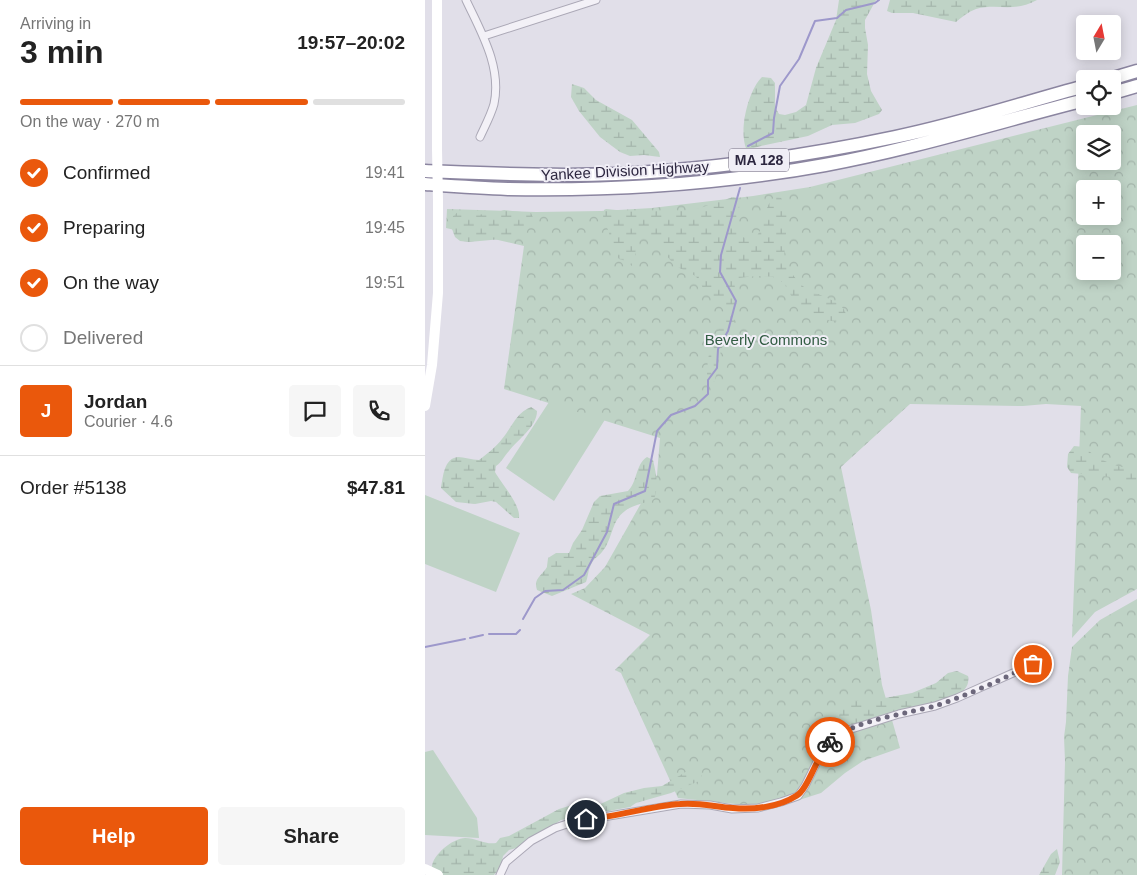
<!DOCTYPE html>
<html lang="en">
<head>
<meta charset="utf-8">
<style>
  body { margin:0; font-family:Helvetica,sans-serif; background:#f6f6f6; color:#222; height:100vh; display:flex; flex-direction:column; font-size:19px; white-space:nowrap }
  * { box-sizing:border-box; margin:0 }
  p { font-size:16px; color:#767676 }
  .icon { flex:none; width:28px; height:28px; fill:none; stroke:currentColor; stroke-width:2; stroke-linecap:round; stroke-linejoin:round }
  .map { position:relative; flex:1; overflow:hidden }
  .side { display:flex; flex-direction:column; background:#fff; width:425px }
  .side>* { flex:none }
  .needle { width:32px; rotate:10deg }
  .tools { position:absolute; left:651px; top:15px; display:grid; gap:10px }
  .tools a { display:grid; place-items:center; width:45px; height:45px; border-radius:5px; background:#fff; box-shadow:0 2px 12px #0003; font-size:25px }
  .pin { position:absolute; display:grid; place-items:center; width:42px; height:42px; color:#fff; margin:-21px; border:2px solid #fff; border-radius:50%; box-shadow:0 1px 5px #0007 }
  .courier { position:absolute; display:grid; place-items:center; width:50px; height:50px; margin:-25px; border:4px solid #ea580c; border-radius:50%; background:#fff; color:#222; box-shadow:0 1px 6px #0007 }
  .overview em { font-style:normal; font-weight:700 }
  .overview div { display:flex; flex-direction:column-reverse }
  .overview { display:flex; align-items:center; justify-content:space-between; height:85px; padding:0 20px }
  h1 { font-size:32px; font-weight:700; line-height:38px }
  .bar { display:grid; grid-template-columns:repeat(4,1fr); gap:8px 5px; align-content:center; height:60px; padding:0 20px }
  .bar i { height:6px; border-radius:4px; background:#e0e0e0 }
  .bar .selected { background:#ea580c }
  .bar p { grid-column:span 4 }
  .line { display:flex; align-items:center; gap:12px; padding:0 20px; border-top:1px solid #e0e0e0 }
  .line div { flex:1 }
  .round { display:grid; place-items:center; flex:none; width:52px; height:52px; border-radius:5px; background:#f6f6f6 }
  ol { padding:0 20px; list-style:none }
  li { display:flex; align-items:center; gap:15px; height:55px }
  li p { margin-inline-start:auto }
  li .icon { padding:5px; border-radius:50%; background:#ea580c; color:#fff; stroke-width:4 }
  li:last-child { color:#767676 }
  li i { width:28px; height:28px; border:2px solid #e0e0e0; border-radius:50% }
  .action { display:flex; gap:10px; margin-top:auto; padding:10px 20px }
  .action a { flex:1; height:58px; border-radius:5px; background:#ea580c; color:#fff; font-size:20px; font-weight:700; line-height:58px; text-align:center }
  .action a+a { background:#f6f6f6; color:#222 }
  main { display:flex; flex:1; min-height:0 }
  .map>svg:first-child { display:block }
  .grass { fill:#bfd3c6 }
  .forest { fill:url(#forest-crowns); fill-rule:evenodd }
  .wetland { fill:url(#wetland-marsh) }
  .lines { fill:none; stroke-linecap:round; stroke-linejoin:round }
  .stream { stroke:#9d98cb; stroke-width:2 }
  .street-casing { stroke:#aba8b6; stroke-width:9 }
  .highway-casing { stroke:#8b85a0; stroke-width:15 }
  .street { stroke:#f3f1f7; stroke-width:7 }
  .secondary { stroke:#fff; stroke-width:10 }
  .highway { stroke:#fff; stroke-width:12 }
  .secondary-bridge { stroke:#fff; stroke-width:10 }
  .done { stroke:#6c677b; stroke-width:5; stroke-dasharray:0 9 }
  .route { stroke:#ea580c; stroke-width:6 }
  .labels { text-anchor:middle; stroke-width:4; stroke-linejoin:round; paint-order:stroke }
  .shield { fill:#f0eef6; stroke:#686377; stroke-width:1 }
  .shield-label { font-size:14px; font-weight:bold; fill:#2d2740 }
  .street-label { font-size:15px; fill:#2d2740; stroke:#f0eef6 }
  .park-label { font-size:15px; fill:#335d44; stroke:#f0eef6 }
</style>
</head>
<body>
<main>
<section class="side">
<div class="overview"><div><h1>3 min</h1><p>Arriving in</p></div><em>19:57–20:02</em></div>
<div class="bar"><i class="selected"></i><i class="selected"></i><i class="selected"></i><i></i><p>On the way · 270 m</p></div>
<ol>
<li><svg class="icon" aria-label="check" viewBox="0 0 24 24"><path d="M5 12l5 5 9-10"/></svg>Confirmed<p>19:41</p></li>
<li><svg class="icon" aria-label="check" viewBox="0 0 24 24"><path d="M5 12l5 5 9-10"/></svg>Preparing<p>19:45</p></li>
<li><svg class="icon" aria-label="check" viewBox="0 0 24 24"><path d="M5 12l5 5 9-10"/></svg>On the way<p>19:51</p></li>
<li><i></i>Delivered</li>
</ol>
<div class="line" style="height:90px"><b class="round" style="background:#ea580c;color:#fff">J</b><div><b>Jordan</b><p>Courier · 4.6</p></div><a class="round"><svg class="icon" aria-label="chat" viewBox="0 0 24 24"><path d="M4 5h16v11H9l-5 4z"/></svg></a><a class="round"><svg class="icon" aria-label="phone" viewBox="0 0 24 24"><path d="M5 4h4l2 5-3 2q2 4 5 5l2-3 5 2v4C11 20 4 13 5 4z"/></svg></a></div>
<div class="line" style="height:65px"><div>Order #5138</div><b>$47.81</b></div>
<div class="action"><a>Help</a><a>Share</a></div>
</section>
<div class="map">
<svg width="712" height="875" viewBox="0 0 712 875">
  <defs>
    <pattern id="forest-crowns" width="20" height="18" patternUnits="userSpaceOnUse" patternTransform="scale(1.25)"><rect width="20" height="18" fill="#bfd3c6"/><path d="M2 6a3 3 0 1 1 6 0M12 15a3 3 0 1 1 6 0" fill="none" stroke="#a4b5ab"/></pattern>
    <pattern id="wetland-marsh" width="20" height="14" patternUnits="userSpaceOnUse" patternTransform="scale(1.25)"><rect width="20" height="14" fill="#bfd3c6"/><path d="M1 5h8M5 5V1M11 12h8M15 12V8" fill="none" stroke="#a4b5ab"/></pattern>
  </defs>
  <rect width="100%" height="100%" fill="#e1dfe9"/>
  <!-- grass -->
  <path class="grass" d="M139,379l47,31 -57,91 -48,-33z
    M0,495l95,38 -24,59 -71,-28z
    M8,750l44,68 2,20 -54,-3v-83z"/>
  <!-- forest -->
  <path class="forest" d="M712,105v484l-42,23 -23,26 9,-232 -35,-2 -23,2 -113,-2 -69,63 30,143 11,75 18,63 -37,13 -18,12 -24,20 -47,15 -96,-10 -57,-125 -6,-3 35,-35 -79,-41 14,-6 20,-21 52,-92 3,-37 -156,-49 20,-143 -78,-18 1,-19 89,3 65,-1 51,-3 101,-12 57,-9zM660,134h28v27h-28zM660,189h28v27h-28zM660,244h28v27h-28z
    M712,599v276h-75l3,-114 -1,-24 2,-15 2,-46 4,-29 28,-27z"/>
  <!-- wetland -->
  <path class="wetland" d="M414,0h37l-11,20v8l3,17 -1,29 4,17 11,19 -3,4 -24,9 -23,2 -24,11 -47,10 -11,3 -2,3c-11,-17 0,-62 14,-75l9,1 4,5v24l4,7 6,1 11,-3 10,-7 10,-37 20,-48z
    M465,0h147c-24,13 -39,3 -61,9 -8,3 -14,8 -20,13l-43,-9h-21l-5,-2z
    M147,84l12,4 12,12 36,20 27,32 1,5 -16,-2 -14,1 -10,-4 -20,-15 -21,-26 -8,-14z
    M351,196l5,2 7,11 -4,49c4,11 11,21 20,29 11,9 51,15 40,35 -15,0 -36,-6 -47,-17 -7,-8 -9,-22 -21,-27 -12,-4 -27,-1 -39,0 -7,11 4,17 2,29 -3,13 -10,23 -15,36 -5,12 -7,25 -9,38l-5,3 -3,-1c0,-13 0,-27 5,-38 3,-7 13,-25 13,-32 1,-11 -13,-15 -19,-21 -4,-4 -5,-10 -8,-13 -4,-6 -14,-8 -20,-12 -14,-10 -19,-28 -37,-31l-4,3 -2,16 3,10 -6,1 -6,-5 -7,-2 -8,-12 -2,-14 -6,-17 1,-6 2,-1 40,4 11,-2h25l18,-3 33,-11 5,1c6,16 -11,24 7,40l9,1c12,-10 8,-34 22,-43z
    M79,210l27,3 3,7 -11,12 -11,6 -43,4 -9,-1 -5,-4 -3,-8 1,-13 5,-4c17,3 30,4 46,-2z
    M106,407l6,4c0,16 -19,28 -28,40 -5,5 -7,11 -13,15l-1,6c6,11 26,33 24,46h-5l-18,-16 -5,-1 -16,3 -19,-2 -15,-14c2,-11 3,-30 17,-31 6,0 14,3 21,3 8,-6 17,-13 23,-21 10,-12 14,-26 29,-32z
    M649,446l10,1 11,9 18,9 14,3 10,9v18l-5,-4 -5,-9 -14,-5 -42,-4 -4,-6 1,-13z
    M222,457l6,3c3,13 6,26 1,39 -10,5 -20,5 -29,12 -14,10 -12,28 -23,41 -5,6 -8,5 -12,15 -2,4 -2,10 -4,15l-34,14 -15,-6c-4,-12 5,-14 10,-23 0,-1 1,-8 1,-9l8,-5h13l4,-10 9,-13 12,-28 6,-6 28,-5c10,-10 7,-26 19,-34z
    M532,671l11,5c1,5 0,10 -4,14 -18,16 -87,29 -112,36l-10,-2 -3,-13 4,-7 7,-4 18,1 44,-8 24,-10 12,-10z
    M271,769l6,6 -3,6 -28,12 -35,10 -6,4 -69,13 -41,27 -11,3 -6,6 -2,10 -7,9h-52l-10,-7c-1,-12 21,-30 33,-30 11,0 21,7 31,5l4,-5 9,-2 50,-27 10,-3 23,2 32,-15 20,-5 18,-2 27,-16z
    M632,849l3,13 -5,13h-16l12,-21z"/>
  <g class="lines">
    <!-- stream -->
    <path class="stream" d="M323,146l25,-13 1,-15 6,-32 19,-27 16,-38 22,-3 9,-8 29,-7 4,-3
      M98,619l12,-21 10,-7 18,-1 21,-15 23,-43 7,-28 31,-13 12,-60 14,-16 24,-9 13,-12v-14l9,-12 1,-19 10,-18 8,-30 -16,-29 1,-17 19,-67
      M64,634h27l4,-4
      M45,638l13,-3
      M0,647l40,-8"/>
    <!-- street casing -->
    <g class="street-casing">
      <path id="street" d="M41,0c15,32 36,67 28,104 -3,11 -9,22 -14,33
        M59,36l112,-36
        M75,875l6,-13 25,-21 24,-13 18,-6 108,-18 29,1 22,4 26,-1 23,-6 17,-6 7,-10 19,-38 21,-17 54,-17 36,-8 22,-8 76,-34"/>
    </g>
    <!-- highway casing -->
    <g class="highway-casing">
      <path id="highway" d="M685,79l27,-8
        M688,93l24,-7
        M0,171c79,3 159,7 238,0 78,-6 156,-18 232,-34 64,-13 127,-34 190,-51
        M0,184c28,2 55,4 83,5 106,2 213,-5 317,-24 88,-16 173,-43 260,-65"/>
    </g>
    <!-- street -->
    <use href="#street" class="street"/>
    <!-- secondary -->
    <path class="secondary" d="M12,149v-149
      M0,406l7,-41 6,-72v-92
      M0,869l13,6"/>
    <!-- highway -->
    <use href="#highway" class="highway"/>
    <!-- secondary-bridge -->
    <path class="secondary-bridge" d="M12,149l1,52"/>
  </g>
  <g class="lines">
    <!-- done -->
    <path class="done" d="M405,742c21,-22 78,-28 108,-37 33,-11 64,-26 95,-41"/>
    <!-- route -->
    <path class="route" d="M161,819c32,-2 63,-13 94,-15 18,-2 36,3 53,4 20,2 46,-1 63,-12 12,-6 21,-41 34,-54"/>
  </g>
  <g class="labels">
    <!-- shield labels -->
    <rect class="shield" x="304" y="148.5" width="60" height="23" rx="4"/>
    <g class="shield-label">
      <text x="334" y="165">MA 128</text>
    </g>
    <!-- street labels -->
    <g class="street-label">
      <text transform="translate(200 171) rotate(-3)" y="5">Yankee Division Highway</text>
    </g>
    <!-- park labels -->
    <g class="park-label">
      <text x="341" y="345">Beverly Commons</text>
    </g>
  </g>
</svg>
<div class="tools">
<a><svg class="needle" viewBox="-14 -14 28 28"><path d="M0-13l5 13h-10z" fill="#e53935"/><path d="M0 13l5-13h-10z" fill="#767676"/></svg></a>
<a><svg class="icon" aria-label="locate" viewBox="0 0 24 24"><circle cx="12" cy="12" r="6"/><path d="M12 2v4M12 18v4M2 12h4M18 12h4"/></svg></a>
<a><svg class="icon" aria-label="layers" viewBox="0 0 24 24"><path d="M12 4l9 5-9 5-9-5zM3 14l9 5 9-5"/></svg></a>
<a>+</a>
<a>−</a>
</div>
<div class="pin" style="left:608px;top:664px;background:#ea580c"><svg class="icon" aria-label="bag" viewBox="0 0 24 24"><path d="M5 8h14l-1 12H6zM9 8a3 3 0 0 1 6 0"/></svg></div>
<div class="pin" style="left:161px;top:819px;background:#1f2937"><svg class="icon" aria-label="home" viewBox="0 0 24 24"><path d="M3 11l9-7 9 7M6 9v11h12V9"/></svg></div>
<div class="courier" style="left:405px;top:742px"><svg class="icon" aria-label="bike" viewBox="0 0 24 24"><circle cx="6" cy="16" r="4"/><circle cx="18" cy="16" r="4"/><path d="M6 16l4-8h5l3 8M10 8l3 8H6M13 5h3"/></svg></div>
</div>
</main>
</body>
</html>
